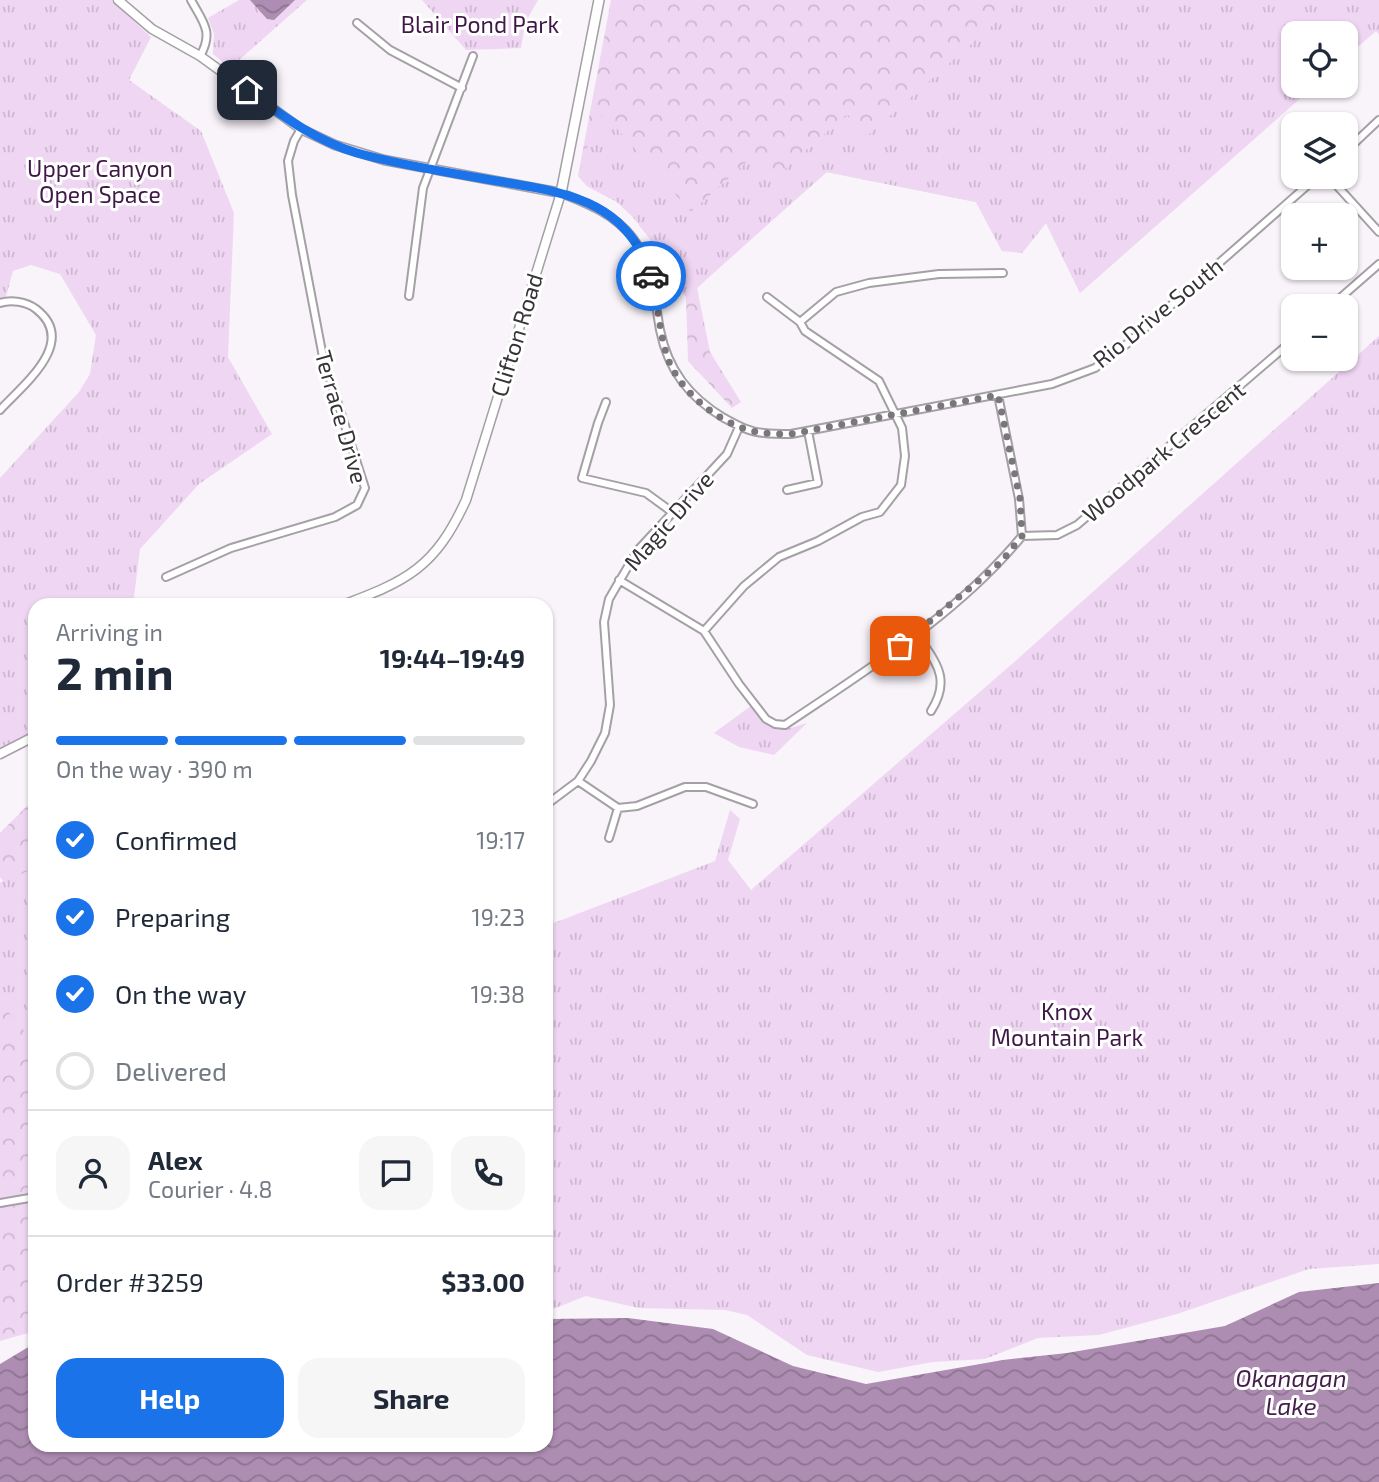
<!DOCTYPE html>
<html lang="en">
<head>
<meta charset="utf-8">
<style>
  body { margin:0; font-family:"Exo 2",sans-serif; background:#f6f6f7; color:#1f2937; height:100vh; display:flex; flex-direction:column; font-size:26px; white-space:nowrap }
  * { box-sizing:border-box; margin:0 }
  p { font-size:23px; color:#747a83 }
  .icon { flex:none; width:38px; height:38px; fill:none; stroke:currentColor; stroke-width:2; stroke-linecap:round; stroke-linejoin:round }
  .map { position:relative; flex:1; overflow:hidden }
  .side { position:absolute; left:28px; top:598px; width:525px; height:854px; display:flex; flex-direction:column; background:#fff; border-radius:21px; box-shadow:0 2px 5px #0004 }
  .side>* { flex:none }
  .controls { position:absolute; left:1281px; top:21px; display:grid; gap:14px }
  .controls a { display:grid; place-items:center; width:77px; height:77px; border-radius:14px; background:#fff; box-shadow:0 2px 5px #0004; font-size:35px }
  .pin { position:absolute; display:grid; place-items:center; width:60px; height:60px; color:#fff; margin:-30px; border-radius:14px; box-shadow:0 4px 10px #0006 }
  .courier { position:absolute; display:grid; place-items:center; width:70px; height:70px; margin:-35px; border:5px solid #1a73e8; border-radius:50%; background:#fff; color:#222; box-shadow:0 2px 9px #0007 }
  .head em { font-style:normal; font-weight:700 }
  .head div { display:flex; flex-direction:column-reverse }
  .head { display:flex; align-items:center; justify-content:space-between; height:119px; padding:0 28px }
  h1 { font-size:46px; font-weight:700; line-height:52px }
  .bar { display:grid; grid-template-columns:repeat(4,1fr); gap:10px 7px; align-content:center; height:84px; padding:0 28px }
  .bar i { height:9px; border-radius:5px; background:#e0e1e3 }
  .bar .active { background:#1a73e8 }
  .bar p { grid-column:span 4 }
  .line { display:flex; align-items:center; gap:18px; padding:0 28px; border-top:2px solid #e0e1e3 }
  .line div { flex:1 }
  .round { display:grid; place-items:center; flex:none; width:74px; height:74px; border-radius:21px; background:#f6f6f7 }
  ol { padding:0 28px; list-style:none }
  li { display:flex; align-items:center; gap:21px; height:77px }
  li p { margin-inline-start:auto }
  li .icon { padding:7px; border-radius:50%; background:#1a73e8; color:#fff; stroke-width:4 }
  li:last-child { color:#747a83 }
  li i { width:38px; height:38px; border:4px solid #e0e1e3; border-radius:50% }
  .action { display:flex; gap:14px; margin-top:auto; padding:14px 28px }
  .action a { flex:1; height:80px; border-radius:21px; background:#1a73e8; color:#fff; font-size:28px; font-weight:700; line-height:80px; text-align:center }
  .action a+a { background:#f6f6f7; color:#1f2937 }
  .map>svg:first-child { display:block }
  .forest { fill:url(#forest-crowns) }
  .park { fill:url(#park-tufts) }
  .water { fill:url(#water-waves) }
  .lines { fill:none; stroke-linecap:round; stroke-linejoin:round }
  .minor-casing { stroke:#a5a0a6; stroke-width:10 }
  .tertiary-casing { stroke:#a5a0a6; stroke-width:11 }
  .secondary-casing { stroke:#a5a0a6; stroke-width:12 }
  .minor { stroke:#fff; stroke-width:6 }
  .tertiary { stroke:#fff; stroke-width:8 }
  .secondary { stroke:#fff; stroke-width:9 }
  .done { stroke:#7a777b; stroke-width:7; stroke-dasharray:0 12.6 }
  .route { stroke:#1a73e8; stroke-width:9 }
  .labels { text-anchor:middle; stroke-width:6; stroke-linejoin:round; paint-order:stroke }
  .park-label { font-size:23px; fill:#401847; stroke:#fff }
  .street-label { font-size:23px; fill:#363436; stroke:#fff }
  .water-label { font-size:24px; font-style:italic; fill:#451d4c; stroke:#fff }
</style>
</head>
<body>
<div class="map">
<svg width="1379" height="1482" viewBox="0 0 1379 1482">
  <defs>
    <pattern id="forest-crowns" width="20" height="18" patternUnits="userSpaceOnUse" patternTransform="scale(1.75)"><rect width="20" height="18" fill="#efd6f3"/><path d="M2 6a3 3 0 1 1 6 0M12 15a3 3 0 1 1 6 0" fill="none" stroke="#ceb8d1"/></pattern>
    <pattern id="park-tufts" width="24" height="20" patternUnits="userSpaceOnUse" patternTransform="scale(1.75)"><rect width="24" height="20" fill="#efd6f3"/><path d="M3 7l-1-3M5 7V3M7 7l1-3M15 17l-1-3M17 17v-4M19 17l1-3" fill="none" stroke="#ceb8d1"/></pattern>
    <pattern id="water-waves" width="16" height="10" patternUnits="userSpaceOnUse" patternTransform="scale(1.75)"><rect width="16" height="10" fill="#ad8db2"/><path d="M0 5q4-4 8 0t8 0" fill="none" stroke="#8e7492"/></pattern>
  </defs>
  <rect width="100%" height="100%" fill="#f9f3fa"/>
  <!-- forest -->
  <path class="forest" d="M611,0h768v34l-3,-3 -30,26v-24h-53v53h21l-234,207 -34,-70 -24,30 -20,-2 -26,-49 -150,-30 -129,116 13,64 31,50 -9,6 -44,-47 -2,-64 -20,-22 -13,-32 -20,-26 -16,-15 -30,-16 -9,-10z
    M35,798v533l-35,10v-458l3,-2 -3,-4v-44z"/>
  <!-- park -->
  <path class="park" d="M0,0h111l40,37 -22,43 72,51 33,82 -6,144 44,77 -73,50 -59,65 -7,56 -98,1v124l-35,18v-270l79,-86 11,-18 6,-39 -36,-61 -29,-9 -18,6 -8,29 -5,1z
    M239,0h68l-77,68 -17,-14 1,-20 -6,-16z
    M422,0h116l-13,23 -4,25 -55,2z
    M1021,0h358v34l-3,-3 -30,26v-24h-53v53h21l-234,207 -34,-70 -24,30 -7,-4 -13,2 -26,-49 -149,-30 -141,125 -20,-22 -13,-32 -20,-26 -16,-15 -30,-16 -9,-10 13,-40 12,-23 88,99 67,-60 19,24 70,-62 20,22z
    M1379,336v928l-70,5 -132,45 -78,21 -61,3 -53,21 -52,3 -55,10 -71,-17 -60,-40 -22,-5 -87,-2 -52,-12 -33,13 -7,5v-388l169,-65 15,-51 10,9 -12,41 23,30 261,-226z
    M755,703l22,24 14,1 16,-5 -33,32 -35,-8 -25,-14z
    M35,868v176l-35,-42v-119z"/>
  <!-- water -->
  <path class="water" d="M250,0h45l-21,20 -7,-1z
    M1379,1283v199h-1379v-118l35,-21v103h511v-125l3,-2 79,-1 85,11 80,37 73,18 137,-24 64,-7 158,-27 74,-34z"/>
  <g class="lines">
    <!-- minor casing -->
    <g class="minor-casing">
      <path id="minor" d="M191,0c12,22 23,32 9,56
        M357,23l33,27 72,38
        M1346,151l33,-31
        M1329,177l50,55
        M561,193c28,11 53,21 72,45 21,27 21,60 27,92 8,40 29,67 64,88 13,7 25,14 40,15 9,1 18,1 27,1l261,-50 43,-16 33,-25 189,-166
        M409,296l14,-108 50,-132
        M0,303c11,-4 27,-1 36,6 43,33 -13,76 -36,101
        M1331,306l48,-42
        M800,322l36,-30 33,-9 70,-9 64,-1
        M606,402l-8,21 -16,55 64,15 26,19
        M787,490l31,-7 -10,-52
        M1022,536l35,-1 20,-10 216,-185
        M166,577l65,-29 104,-31 22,-12 8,-17 -42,-131 -31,-162 -4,-34 6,-20 7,-12
        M619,580l85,51 35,53 27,35 9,5 10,1c83,-56 173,-111 237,-189l-3,-37 -21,-104
        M704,631l40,-45 35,-29 39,-16 44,-24 18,-5 21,-27 4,-29 -3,-28 -23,-47 -74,-50 -5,-9 -33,-25
        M917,634c18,28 35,44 14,77
        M578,781l40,27 19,-2 48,-19h21l47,17
        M546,805l32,-24 13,-20 14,-28 5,-28 -6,-83 5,-23 28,-48 90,-97 12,-27
        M609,838l9,-30
        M0,1203l35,-6"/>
    </g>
    <!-- tertiary casing -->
    <g class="tertiary-casing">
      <path id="tertiary" d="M118,0l34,29 48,27 101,73 34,16 49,15 177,33 -95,307c-31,68 -59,81 -126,106
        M0,754l35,-18"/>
    </g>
    <!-- secondary casing -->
    <g class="secondary-casing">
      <path id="secondary" d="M561,193l38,-193"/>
    </g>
    <!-- minor -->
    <use href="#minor" class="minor"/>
    <!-- tertiary -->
    <use href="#tertiary" class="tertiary"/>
    <!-- secondary -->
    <use href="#secondary" class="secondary"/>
  </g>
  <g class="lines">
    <!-- done -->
    <path class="done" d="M651,276c7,27 8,54 16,80 12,37 58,73 97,77 9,1 18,1 27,1l207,-39 22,104 2,37 -21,26 -101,84"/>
    <!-- route -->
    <path class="route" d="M247,90c36,26 67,50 110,63 50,14 102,21 152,30 30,5 61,10 87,24 28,15 46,40 55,69"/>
  </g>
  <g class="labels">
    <!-- park labels -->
    <g class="park-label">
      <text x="480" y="33">Blair Pond Park</text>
      <text x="100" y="177">Upper Canyon<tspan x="100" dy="26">Open Space</tspan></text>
      <text x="1067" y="1020">Knox<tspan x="1067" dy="26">Mountain Park</tspan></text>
    </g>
    <!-- street labels -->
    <g class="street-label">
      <text transform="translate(1158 313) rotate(-39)" y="8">Rio Drive South</text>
      <text transform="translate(517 335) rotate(-73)" y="8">Clifton Road</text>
      <text transform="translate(341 417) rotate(74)" y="8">Terrace Drive</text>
      <text transform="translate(1164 452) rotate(-40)" y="8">Woodpark Crescent</text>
      <text transform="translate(669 521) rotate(-49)" y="8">Magic Drive</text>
    </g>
    <!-- water labels -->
    <g class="water-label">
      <text x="1291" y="1387">Okanagan<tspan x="1291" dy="28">Lake</tspan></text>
    </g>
  </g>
</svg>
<div class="controls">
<a><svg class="icon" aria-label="locate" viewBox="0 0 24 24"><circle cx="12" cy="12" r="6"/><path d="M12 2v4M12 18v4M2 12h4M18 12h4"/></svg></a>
<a><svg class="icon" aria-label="layers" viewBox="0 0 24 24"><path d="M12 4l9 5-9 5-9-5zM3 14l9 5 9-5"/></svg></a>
<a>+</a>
<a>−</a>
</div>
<div class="pin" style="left:900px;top:646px;background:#ea580c"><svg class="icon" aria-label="bag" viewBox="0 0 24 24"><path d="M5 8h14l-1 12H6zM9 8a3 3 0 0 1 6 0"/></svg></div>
<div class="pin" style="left:247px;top:90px;background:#1f2937"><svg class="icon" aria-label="home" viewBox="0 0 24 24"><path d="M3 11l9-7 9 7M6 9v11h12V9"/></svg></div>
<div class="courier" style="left:651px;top:276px"><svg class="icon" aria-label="car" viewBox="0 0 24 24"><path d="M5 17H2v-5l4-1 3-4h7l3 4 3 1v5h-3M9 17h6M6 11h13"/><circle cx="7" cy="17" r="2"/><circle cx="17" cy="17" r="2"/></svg></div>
<section class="side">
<div class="head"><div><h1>2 min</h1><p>Arriving in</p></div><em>19:44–19:49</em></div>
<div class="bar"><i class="active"></i><i class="active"></i><i class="active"></i><i></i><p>On the way · 390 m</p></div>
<ol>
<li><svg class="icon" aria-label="check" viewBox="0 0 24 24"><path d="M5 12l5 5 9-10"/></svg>Confirmed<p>19:17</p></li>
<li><svg class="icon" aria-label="check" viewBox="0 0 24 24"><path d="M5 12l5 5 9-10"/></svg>Preparing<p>19:23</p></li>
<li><svg class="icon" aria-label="check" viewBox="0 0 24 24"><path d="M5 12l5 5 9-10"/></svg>On the way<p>19:38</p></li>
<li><i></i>Delivered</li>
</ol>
<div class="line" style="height:126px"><a class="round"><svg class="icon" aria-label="person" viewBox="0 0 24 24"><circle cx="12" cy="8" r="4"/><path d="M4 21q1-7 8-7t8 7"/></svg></a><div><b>Alex</b><p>Courier · 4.8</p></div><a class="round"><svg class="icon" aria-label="chat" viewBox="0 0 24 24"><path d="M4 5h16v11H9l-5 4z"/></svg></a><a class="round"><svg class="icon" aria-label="phone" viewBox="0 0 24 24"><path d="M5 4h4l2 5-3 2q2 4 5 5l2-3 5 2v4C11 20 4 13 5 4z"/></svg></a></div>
<div class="line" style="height:91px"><div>Order #3259</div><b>$33.00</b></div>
<div class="action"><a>Help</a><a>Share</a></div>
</section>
</div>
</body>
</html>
